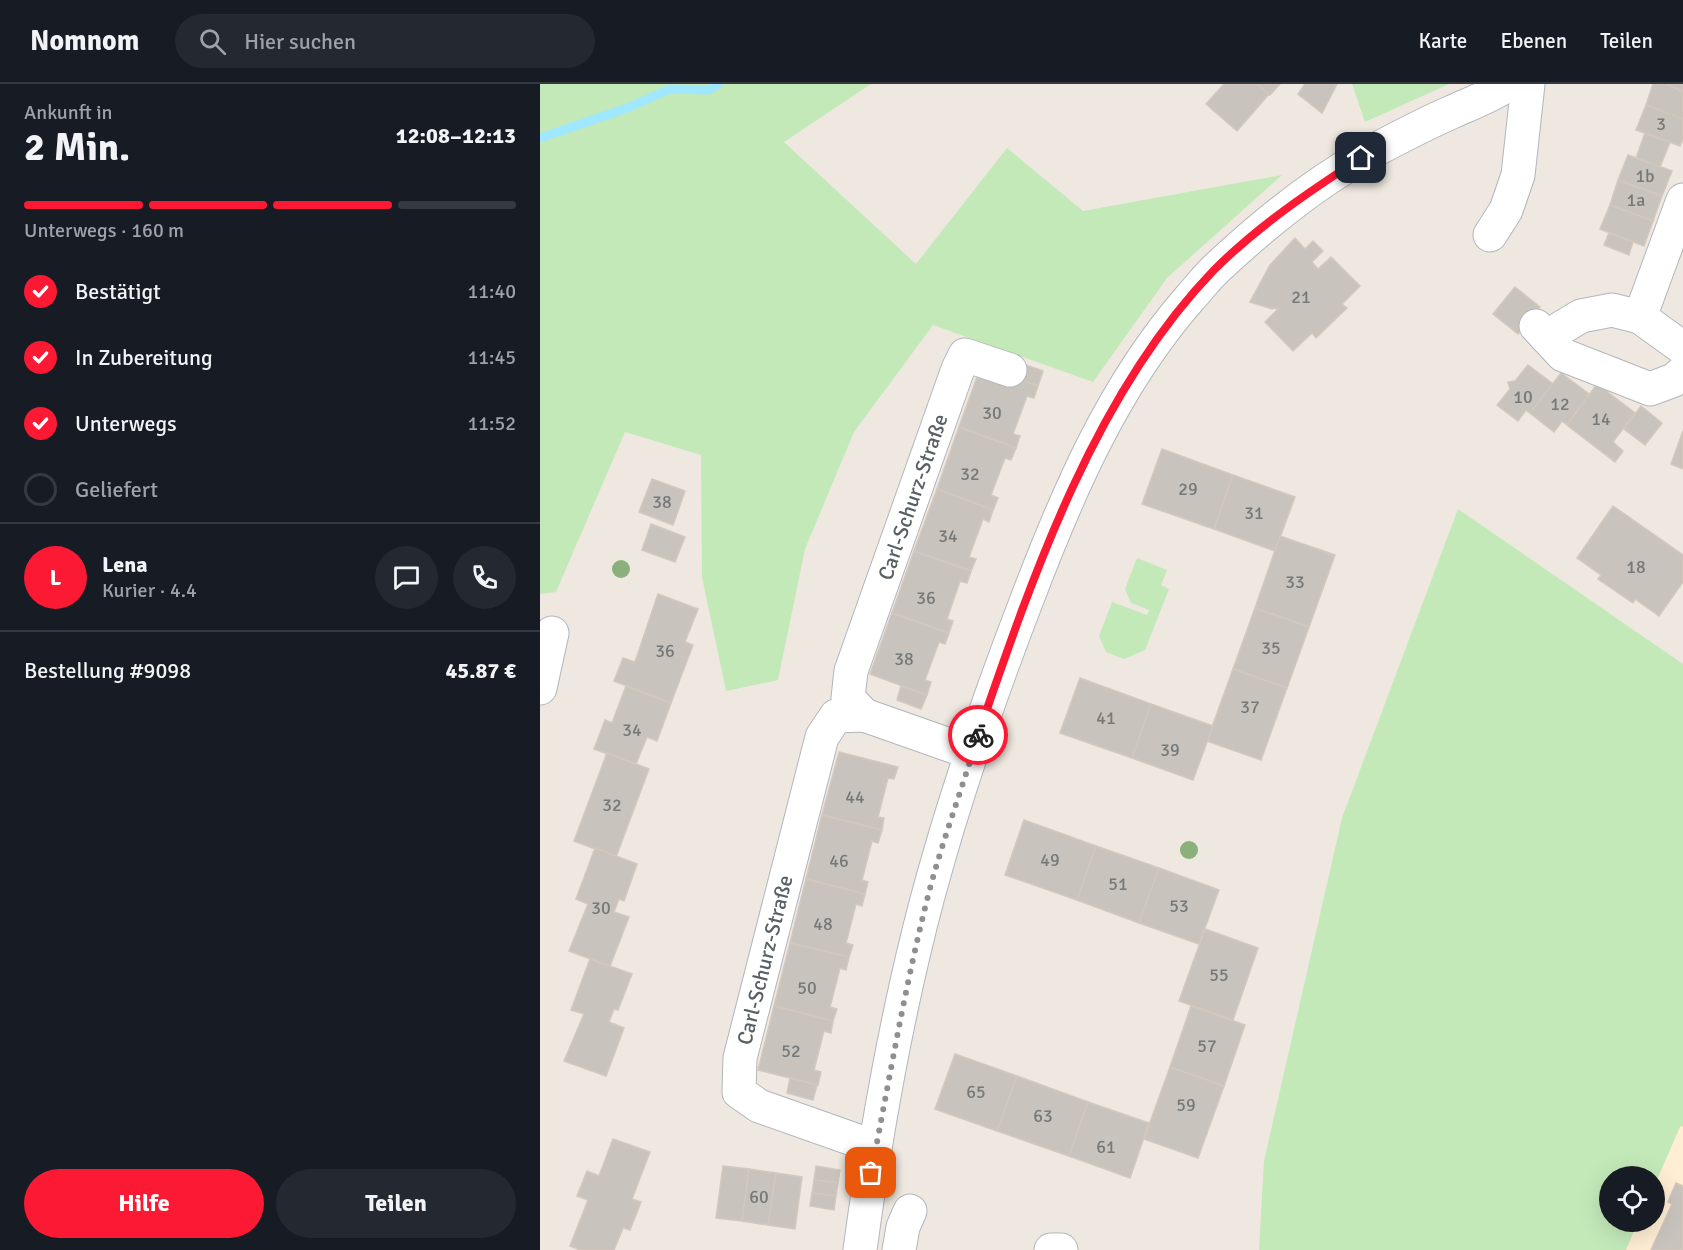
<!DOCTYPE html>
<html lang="de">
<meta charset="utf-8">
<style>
body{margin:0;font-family:Signika,sans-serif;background:#242831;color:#f1f3f6;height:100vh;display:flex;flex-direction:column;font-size:22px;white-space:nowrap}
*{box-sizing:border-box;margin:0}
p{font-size:20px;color:#9ea1a6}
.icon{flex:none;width:33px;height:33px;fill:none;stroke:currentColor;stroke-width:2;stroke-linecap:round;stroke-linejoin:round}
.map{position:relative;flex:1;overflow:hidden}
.sheet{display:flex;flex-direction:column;background:#171b24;width:540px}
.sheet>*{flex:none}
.tools{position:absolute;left:1059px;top:1082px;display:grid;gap:12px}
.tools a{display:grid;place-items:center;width:66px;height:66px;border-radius:50%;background:#171b24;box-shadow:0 6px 24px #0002;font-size:30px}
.pin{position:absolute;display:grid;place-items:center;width:51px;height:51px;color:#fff;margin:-26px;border-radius:12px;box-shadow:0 3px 9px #0006}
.courier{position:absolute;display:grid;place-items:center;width:60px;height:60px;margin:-30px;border:4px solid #fc1934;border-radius:50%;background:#fff;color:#222;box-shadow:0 2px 8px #0007}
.summary em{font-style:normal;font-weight:800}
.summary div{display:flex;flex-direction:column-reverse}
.summary{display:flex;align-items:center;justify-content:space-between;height:102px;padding:0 24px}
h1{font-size:39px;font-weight:800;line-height:45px}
.bar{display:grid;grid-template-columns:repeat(4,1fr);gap:9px 6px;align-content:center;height:72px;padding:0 24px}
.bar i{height:8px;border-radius:4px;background:#363941}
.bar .current{background:#fc1934}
.bar p{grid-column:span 4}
.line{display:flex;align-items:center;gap:15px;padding:0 24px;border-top:2px solid #363941}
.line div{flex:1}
.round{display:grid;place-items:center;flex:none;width:63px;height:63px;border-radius:32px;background:#242831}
ol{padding:0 24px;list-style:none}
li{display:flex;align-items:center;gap:18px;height:66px}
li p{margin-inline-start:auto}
li .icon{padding:6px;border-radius:50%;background:#fc1934;color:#fff;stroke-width:4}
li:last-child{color:#9ea1a6}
li i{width:33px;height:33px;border:3px solid #363941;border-radius:50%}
.cta{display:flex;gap:12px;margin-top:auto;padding:12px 24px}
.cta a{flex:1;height:69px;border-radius:36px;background:#fc1934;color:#fff;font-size:24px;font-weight:800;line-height:69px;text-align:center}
.cta a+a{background:#242831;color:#f1f3f6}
header{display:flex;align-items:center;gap:36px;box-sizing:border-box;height:84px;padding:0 30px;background:#171b24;border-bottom:2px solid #363941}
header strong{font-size:28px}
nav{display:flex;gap:33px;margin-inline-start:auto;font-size:21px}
.search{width:420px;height:54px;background:#242831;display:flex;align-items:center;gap:15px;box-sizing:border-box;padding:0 21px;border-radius:33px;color:#9ea1a6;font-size:22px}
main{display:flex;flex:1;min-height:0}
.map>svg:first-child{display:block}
</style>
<header>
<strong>Nomnom</strong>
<div class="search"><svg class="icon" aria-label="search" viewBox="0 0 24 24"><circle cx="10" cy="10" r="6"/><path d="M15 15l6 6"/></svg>Hier suchen</div>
<nav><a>Karte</a><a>Ebenen</a><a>Teilen</a></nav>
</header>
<main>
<section class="sheet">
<div class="summary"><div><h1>2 Min.</h1><p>Ankunft in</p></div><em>12:08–12:13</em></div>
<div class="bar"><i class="current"></i><i class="current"></i><i class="current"></i><i></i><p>Unterwegs · 160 m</p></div>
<ol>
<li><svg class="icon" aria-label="check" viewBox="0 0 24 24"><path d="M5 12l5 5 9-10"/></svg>Bestätigt<p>11:40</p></li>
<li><svg class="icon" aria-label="check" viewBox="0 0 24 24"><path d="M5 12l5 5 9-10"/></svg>In Zubereitung<p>11:45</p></li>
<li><svg class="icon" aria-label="check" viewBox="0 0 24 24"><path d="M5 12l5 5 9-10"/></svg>Unterwegs<p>11:52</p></li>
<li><i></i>Geliefert</li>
</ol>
<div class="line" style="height:108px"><b class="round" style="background:#fc1934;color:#fff">L</b><div><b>Lena</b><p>Kurier · 4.4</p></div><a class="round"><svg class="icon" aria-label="chat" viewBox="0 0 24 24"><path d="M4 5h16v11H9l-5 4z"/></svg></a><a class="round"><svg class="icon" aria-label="phone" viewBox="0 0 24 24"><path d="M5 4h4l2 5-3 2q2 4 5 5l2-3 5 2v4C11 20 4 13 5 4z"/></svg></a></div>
<div class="line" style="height:78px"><div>Bestellung #9098</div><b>45.87 €</b></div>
<div class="cta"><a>Hilfe</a><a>Teilen</a></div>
</section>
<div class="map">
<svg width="1143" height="1166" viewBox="0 0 1143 1166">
<rect width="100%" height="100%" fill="#eee8e0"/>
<!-- commercial -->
<polygon fill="#ffedd4" points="1143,1042 1143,1166 1086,1166 1098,1137 1114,1137 1115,1100 1140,1043"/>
<!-- green -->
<g fill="#c3e9b9">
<polygon points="0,0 331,0 244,58 376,180 467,64 543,127 742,91 627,194 553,298 393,241 314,348 265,465 238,596 186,607 162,493 161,371 85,348 16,508 0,510"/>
<polygon points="812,0 909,0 825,38"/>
<polygon points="918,425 1143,580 1143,1042 1140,1043 1115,1100 1114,1092 1070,1092 1070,1137 1098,1137 1086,1166 719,1166 724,1077 802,734"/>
<polygon points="597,474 627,486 621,501 629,505 605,566 584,575 566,568 559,552 572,518 607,531 609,526 591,519 585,505"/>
</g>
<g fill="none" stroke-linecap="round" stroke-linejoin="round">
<!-- stream -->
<polyline stroke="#9fe8ff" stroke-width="9" points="0,54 87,24 130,5 169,6 178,0"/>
</g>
<!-- building -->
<g fill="#c9c3bd" stroke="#d3c8be" stroke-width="1.5">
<polygon points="684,0 717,0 729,10 697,47 666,20"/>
<polygon points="717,0 740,0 730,11"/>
<polygon points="765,0 797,0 782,29 758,10"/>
<polygon points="1113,0 1125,0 1143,7 1143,35 1106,21"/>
<polygon points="1125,0 1143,0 1143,7"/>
<polygon points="1106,21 1143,35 1143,55 1140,62 1096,46"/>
<polygon points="1105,49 1130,58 1120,83 1096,74"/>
<polygon points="1088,71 1132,87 1122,112 1078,96"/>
<polygon points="1078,96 1122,112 1113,137 1070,121"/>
<polygon points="1070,121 1113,137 1104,162 1060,145"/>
<polygon points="1069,149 1093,158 1089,171 1064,161"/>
<polygon points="755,154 765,165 773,157 783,167 772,178 778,185 791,173 820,202 802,220 807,224 776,254 772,249 753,267 725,238 738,225 732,224 732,225 710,218 730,181"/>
<polygon points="975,203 1000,223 978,250 953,230"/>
<polygon points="477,278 503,287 498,302 472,293"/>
<polygon points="988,281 1013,300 990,329 986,326 978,337 957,321 970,305 968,298 975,297"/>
<polygon points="441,282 498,302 494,314 487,312 473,350 480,352 476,364 419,343"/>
<polygon points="1021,289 1049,310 1027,341 1022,337 1014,348 990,329"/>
<polygon points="1057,300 1095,329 1073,358 1083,367 1075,378 1027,341"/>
<polygon points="1101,322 1122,339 1105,361 1084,345"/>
<polygon points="419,343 476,364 471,376 465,374 451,411 458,414 453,426 397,405"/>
<polygon points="1143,347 1143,385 1131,380"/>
<polygon points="622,365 693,391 674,445 602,420"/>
<polygon points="693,391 755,413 735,467 674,445"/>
<polygon points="112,395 145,407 133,441 99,428"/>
<polygon points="397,405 453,426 449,438 443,435 429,473 436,475 431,487 374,467"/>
<polygon points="1073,422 1143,471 1143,498 1119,532 1095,515 1093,519 1058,495 1061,491 1037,474"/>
<polygon points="111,440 145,453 135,478 102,466"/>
<polygon points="740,452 795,471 769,543 715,524"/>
<polygon points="374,467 431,487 427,499 420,497 407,535 413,537 409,549 352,529"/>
<polygon points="118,510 158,525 145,558 153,561 131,619 74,597 83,574 95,578"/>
<polygon points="715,524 769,543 747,604 693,585"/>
<polygon points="352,529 409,549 405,560 399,558 385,596 391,598 387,611 330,590"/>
<polygon points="693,585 747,604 721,676 667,657"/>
<polygon points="540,594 611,620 592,674 520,649"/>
<polygon points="86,602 131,619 117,657 107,653 96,680 54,665 65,636 72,639"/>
<polygon points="361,602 387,611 381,625 357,616"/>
<polygon points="611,620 673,642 653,696 592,674"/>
<polygon points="299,668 358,683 354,695 348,694 338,733 344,734 342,746 282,731"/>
<polygon points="67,669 109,685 76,773 34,757"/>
<polygon points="282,731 342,746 338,759 332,757 322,796 328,798 325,810 266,795"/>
<polygon points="484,736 556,762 537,816 465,791"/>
<polygon points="556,762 619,784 599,839 537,816"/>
<polygon points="55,764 97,780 84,817 79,815 74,828 89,833 70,882 29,867 48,820 36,815"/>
<polygon points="619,784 679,806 659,860 599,839"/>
<polygon points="266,795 325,810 322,822 316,820 306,859 313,861 309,873 250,859"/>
<polygon points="665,845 718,864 693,936 639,917"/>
<polygon points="250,859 309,873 306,886 300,884 290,923 297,925 293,937 234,922"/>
<polygon points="50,875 92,890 78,926 74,925 69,938 84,944 66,992 24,977 44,930 31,926"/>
<polygon points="234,922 293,937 291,949 284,947 274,986 281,988 278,1001 218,986"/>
<polygon points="651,922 705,941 684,1002 630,983"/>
<polygon points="415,970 477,992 457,1047 395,1025"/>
<polygon points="630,983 684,1002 658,1074 604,1055"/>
<polygon points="477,992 548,1018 529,1072 457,1047"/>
<polygon points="250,994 277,1001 273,1016 247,1009"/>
<polygon points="548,1018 609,1039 590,1094 529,1072"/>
<polygon points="73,1055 110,1068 92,1115 101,1118 90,1146 83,1144 74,1166 40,1166 30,1162 48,1116 37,1112 47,1087 59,1092"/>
<polygon points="183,1082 209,1085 202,1137 176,1134"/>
<polygon points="276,1082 300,1086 298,1099 274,1096"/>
<polygon points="209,1085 236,1089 228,1141 202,1137"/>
<polygon points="236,1089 262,1093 255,1145 228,1141"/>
<polygon points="274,1096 298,1099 296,1112 272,1109"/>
<polygon points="1136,1099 1143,1102 1143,1166 1111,1166 1132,1120 1128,1118"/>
<polygon points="272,1109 296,1112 294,1126 270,1122"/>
</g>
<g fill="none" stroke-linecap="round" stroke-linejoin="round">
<!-- minor casing -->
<g stroke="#b2b6ba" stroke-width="35">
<g id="minor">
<polyline points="1143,116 1100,233 1143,264"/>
<polyline points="950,151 966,126 978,91 988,0"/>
<polyline points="996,242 1023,271 1110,305 1134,296 1143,288"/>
<polyline points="1006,253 1041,232 1072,226 1100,233"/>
<polyline points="0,604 12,549"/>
<polyline points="324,631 308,614 311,587 418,285 425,271 470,286"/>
<polyline points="335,1063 219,1022 199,1008 200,974 282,653 296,632 324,631 432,669"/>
<path d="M320,1166c16,-119 37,-238 68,-354 27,-100 61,-198 98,-294 41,-108 87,-216 163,-303 10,-11 18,-22 29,-32 44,-41 92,-81 146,-111 28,-15 58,-31 88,-44 20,-9 39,-16 57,-28"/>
<polyline points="359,1166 363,1143 370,1127"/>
<polyline points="511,1166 521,1166"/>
</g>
</g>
<!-- minor -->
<use href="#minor" stroke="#fff" stroke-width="33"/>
</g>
<!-- trees -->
<g fill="#8ab07c">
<circle cx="81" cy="485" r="9"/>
<circle cx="649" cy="766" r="9"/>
</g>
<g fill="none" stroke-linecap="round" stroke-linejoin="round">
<!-- done -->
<path stroke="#8d908f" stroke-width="6" stroke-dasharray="0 10.8" d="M331,1089c18,-91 33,-182 56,-273 14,-56 35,-110 51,-165"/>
<!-- route -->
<path stroke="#fc1934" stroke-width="8" d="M438,651c55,-160 117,-342 236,-465 44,-44 96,-79 147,-112"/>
</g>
<g text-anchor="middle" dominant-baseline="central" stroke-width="4.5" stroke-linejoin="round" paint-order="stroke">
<!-- number labels -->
<g font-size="18" fill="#75797a">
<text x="1121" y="40">3</text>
<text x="1105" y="92">1b</text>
<text x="1096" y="116">1a</text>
<text x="761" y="213">21</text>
<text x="983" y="313">10</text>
<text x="1020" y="320">12</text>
<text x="452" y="329">30</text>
<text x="1061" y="335">14</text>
<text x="430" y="390">32</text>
<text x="648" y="405">29</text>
<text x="122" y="418">38</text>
<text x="714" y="429">31</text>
<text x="408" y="452">34</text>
<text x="1096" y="483">18</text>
<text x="755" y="498">33</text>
<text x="386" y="514">36</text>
<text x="731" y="564">35</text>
<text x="125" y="567">36</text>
<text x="364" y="575">38</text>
<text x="710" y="623">37</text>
<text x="566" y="634">41</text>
<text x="92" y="646">34</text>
<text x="630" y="666">39</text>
<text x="315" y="713">44</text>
<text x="72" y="721">32</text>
<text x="510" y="776">49</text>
<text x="299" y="777">46</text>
<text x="578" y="800">51</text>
<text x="639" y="822">53</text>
<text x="61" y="824">30</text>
<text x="283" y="840">48</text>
<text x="679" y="891">55</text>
<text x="267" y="904">50</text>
<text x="667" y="962">57</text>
<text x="251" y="967">52</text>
<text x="436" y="1008">65</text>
<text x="646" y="1021">59</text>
<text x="503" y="1032">63</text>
<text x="566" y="1063">61</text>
<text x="219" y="1113">60</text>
</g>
<!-- street labels -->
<g font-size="21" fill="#596063" stroke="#fff">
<text transform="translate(373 413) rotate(-71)">Carl-Schurz-Straße</text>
<text transform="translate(225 876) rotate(-76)">Carl-Schurz-Straße</text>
</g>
</g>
</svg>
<div class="tools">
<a><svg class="icon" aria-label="locate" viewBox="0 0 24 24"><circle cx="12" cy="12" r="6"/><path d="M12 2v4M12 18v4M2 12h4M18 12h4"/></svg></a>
</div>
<div class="pin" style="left:331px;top:1089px;background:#ea580c"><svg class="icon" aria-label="bag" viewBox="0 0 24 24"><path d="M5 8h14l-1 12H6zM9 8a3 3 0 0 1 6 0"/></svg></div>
<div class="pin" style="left:821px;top:74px;background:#1f2937"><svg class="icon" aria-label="home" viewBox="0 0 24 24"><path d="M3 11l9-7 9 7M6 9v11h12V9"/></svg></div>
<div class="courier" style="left:438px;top:651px"><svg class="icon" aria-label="bike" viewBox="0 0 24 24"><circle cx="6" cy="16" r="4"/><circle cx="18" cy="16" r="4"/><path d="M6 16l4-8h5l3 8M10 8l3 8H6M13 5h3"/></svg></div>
</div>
</main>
